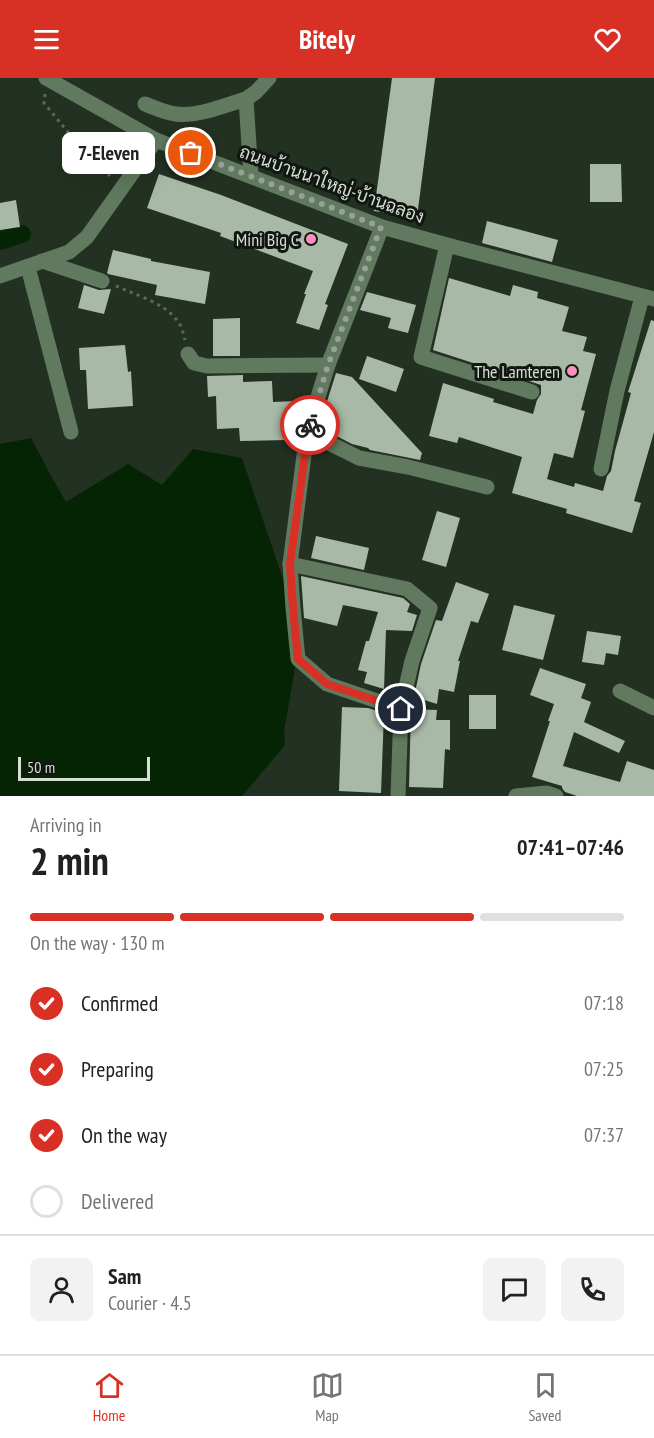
<!DOCTYPE html>
<meta charset="utf-8">
<style>
body{margin:0;font-family:"PT Sans Narrow",Sarabun,sans-serif;background:#f2f2f2;color:#202124;height:100vh;display:flex;flex-direction:column;font-size:22px;white-space:nowrap}
*{box-sizing:border-box;margin:0}
p{font-size:20px;color:#757577}
.icon{flex:none;width:33px;height:33px;fill:none;stroke:currentColor;stroke-width:2;stroke-linecap:round;stroke-linejoin:round}
.map{position:relative;height:718px;overflow:hidden}
.drawer{display:flex;flex-direction:column;background:#fff;flex:1}
.drawer>*{flex:none}
.scale{position:absolute;left:18px;bottom:15px;width:132px;box-sizing:border-box;padding-left:6px;border:3px solid #d5dfd5;border-top:0;font-size:16px;line-height:21px;white-space:nowrap;color:#d5dfd5;-webkit-text-stroke:4px #111710;paint-order:stroke}
.pin{position:absolute;display:grid;place-items:center;width:51px;height:51px;color:#fff;margin:-26px;border:3px solid #fff;border-radius:50%;box-shadow:0 2px 6px #0007}
.courier{position:absolute;display:grid;place-items:center;width:60px;height:60px;margin:-30px;border:4px solid #d93025;border-radius:50%;background:#fff;color:#222;box-shadow:0 2px 8px #0007}
.bubble{position:absolute;height:42px;border-radius:9px;background:#fff;box-shadow:0 6px 24px #0002;font-size:20px;font-weight:700;line-height:42px;text-align:center}
.headline em{font-style:normal;font-weight:700}
.headline div{display:flex;flex-direction:column-reverse}
.headline{display:flex;align-items:center;justify-content:space-between;height:102px;padding:0 30px}
h1{font-size:39px;font-weight:700;line-height:45px}
.bar{display:grid;grid-template-columns:repeat(4,1fr);gap:9px 6px;align-content:center;height:72px;padding:0 30px}
.bar i{height:8px;border-radius:4px;background:#e0e0e0}
.bar .on{background:#d93025}
.bar p{grid-column:span 4}
.line{display:flex;align-items:center;gap:15px;padding:0 30px;border-top:2px solid #e0e0e0}
.line div{flex:1}
.round{display:grid;place-items:center;flex:none;width:63px;height:63px;border-radius:9px;background:#f2f2f2}
ol{padding:0 30px;list-style:none}
li{display:flex;align-items:center;gap:18px;height:66px}
li p{margin-inline-start:auto}
li .icon{padding:6px;border-radius:50%;background:#d93025;color:#fff;stroke-width:4}
li:last-child{color:#757577}
li i{width:33px;height:33px;border:3px solid #e0e0e0;border-radius:50%}
header{display:flex;justify-content:space-between;align-items:center;height:78px;padding:0 30px;background:#d93025;color:#fff;font-size:27px;font-weight:700}
.menu{display:flex;justify-content:space-around;align-items:center;height:84px;border-top:2px solid #e0e0e0;background:#fff;font-size:16px;color:#757577}
.menu a{display:grid;justify-items:center;gap:3px}
.menu .on{color:#d93025}
.map>svg:first-child{display:block}
</style>
<header><svg class="icon" aria-label="menu" viewBox="0 0 24 24"><path d="M4 6h16M4 12h16M4 18h16"/></svg>Bitely<svg class="icon" aria-label="heart" viewBox="0 0 24 24"><path d="M12 20l-8-8c-3-5 5-10 8-4 3-6 11-1 8 4z"/></svg></header>
<div class="map">
<svg width="654" height="718" viewBox="0 0 654 718">
<rect width="100%" height="100%" fill="#233122"/>
<!-- water -->
<polygon fill="#052404" points="31,360 49,394 66,424 128,386 162,407 193,371 242,380 285,507 296,584 284,654 285,667 242,718 0,718 0,366"/>
<g fill="none" stroke-linecap="round" stroke-linejoin="round">
<!-- canal -->
<polyline stroke="#052404" stroke-width="18" points="0,163 22,156"/>
</g>
<!-- building -->
<g fill="#a8baa7">
<polygon points="392,0 435,0 417,139 374,133"/>
<polygon points="590,86 621,86 622,124 590,124"/>
<polygon points="159,96 221,117 348,166 325,226 328,227 319,252 296,245 306,216 304,216 313,193 220,158 221,155 147,130"/>
<polygon points="16,122 20,149 0,152 0,125"/>
<polygon points="487,143 558,162 552,184 482,165"/>
<polygon points="113,172 151,181 151,183 210,194 205,226 155,217 157,207 108,196 107,195"/>
<polygon points="449,200 510,218 513,207 538,214 537,220 569,229 562,253 587,259 583,273 596,276 581,332 585,333 573,380 554,375 547,401 574,409 575,405 603,413 607,398 611,393 615,373 631,315 628,314 651,242 654,243 654,354 634,423 641,425 632,455 566,435 567,431 512,415 522,379 459,359 457,365 429,358 443,305 494,321 493,324 533,336 537,322 541,316 541,307 433,272"/>
<polygon points="84,207 99,212 111,211 104,236 78,230"/>
<polygon points="367,214 416,227 408,255 388,250 391,240 360,232"/>
<polygon points="240,240 240,278 213,278 213,241"/>
<polygon points="125,267 128,294 131,293 133,328 88,331 86,292 80,292 79,270"/>
<polygon points="367,278 404,291 396,314 359,301"/>
<polygon points="336,295 352,299 422,375 420,382 370,372 368,370 352,366 319,349"/>
<polygon points="243,297 243,304 272,303 273,324 296,323 297,345 285,345 286,362 240,363 239,350 217,351 216,318 208,319 207,298"/>
<polygon points="437,433 460,440 446,489 422,482"/>
<polygon points="316,458 369,470 364,492 311,480"/>
<polygon points="301,498 403,520 410,526 407,534 417,537 412,553 386,552 384,611 364,605 367,594 358,592 366,563 369,563 378,534 343,527 337,548 304,540"/>
<polygon points="456,504 489,516 478,545 471,543 458,583 460,583 454,614 439,611 437,626 414,619 421,586 436,542 442,543"/>
<polygon points="514,527 555,537 543,582 502,572"/>
<polygon points="587,553 621,558 618,577 606,575 604,587 582,584"/>
<polygon points="540,590 586,606 581,620 591,624 584,644 625,663 619,675 574,654 563,688 620,704 627,683 654,692 654,718 577,718 565,714 562,710 562,708 532,699 550,643 548,643 554,626 530,617"/>
<rect x="469" y="617" width="27" height="34"/>
<polygon points="342,629 368,630 384,635 381,715 339,713"/>
<polygon points="411,631 437,632 436,642 450,642 450,672 445,671 443,710 409,709"/>
</g>
<g fill="none" stroke-linecap="round" stroke-linejoin="round">
<!-- path -->
<g stroke="#5d695c" stroke-width="3" stroke-dasharray="3 4.5" stroke-linecap="butt">
<polyline points="45,16 44,25 73,60 110,98"/>
<path d="M116,208c18,8 47,17 59,32 6,6 8,14 10,22"/>
</g>
<!-- minor -->
<g stroke="#617a5f" stroke-width="15">
<polyline points="46,0 156,62 382,149 447,167 654,221"/>
<path d="M145,26c10,4 21,9 31,10 22,3 49,-9 70,-15"/>
<polyline points="251,98 246,21 256,14 269,0"/>
<polyline points="382,149 328,287 307,354 290,486 293,530 298,581 327,606 401,631 398,718"/>
<polyline points="447,167 421,279 532,314"/>
<polyline points="42,183 102,203"/>
<polyline points="28,189 71,354"/>
<polyline points="0,198 69,174 87,159 156,62"/>
<polyline points="188,276 194,285 207,288 328,287"/>
<polyline points="307,354 359,380 408,389 487,409"/>
<polyline points="601,391 617,313 642,219"/>
<polyline points="290,486 407,511 430,530 412,583 401,631"/>
<polyline points="620,613 654,630"/>
<polyline points="516,718 547,715 556,718"/>
</g>
</g>
<g fill="none" stroke-linecap="round" stroke-linejoin="round">
<!-- done -->
<polyline stroke="#97a296" stroke-width="6" stroke-dasharray="0 10.8" points="191,75 381,149 328,287 310,347"/>
<!-- route -->
<polyline stroke="#d93025" stroke-width="8" points="310,347 308,354 290,486 293,530 298,581 327,606 401,631"/>
</g>
<!-- markers -->
<g fill="#fd8ec0" stroke="#111710" stroke-width="2">
<circle cx="311" cy="161" r="6"/>
<circle cx="572" cy="293" r="6"/>
</g>
<g text-anchor="middle" dominant-baseline="central" stroke-width="6" stroke-linejoin="round" paint-order="stroke">
<!-- street labels -->
<g font-size="18" fill="#d5dfd5" stroke="#111710">
<text transform="translate(332 106) rotate(20)">ถนนบ้านนาใหญ่-บ้านฉลอง</text>
</g>
<!-- poi labels -->
<g font-size="18" fill="#d5dfd5" stroke="#111710" text-anchor="end">
<text x="299" y="161">Mini Big C</text>
<text x="560" y="293">The Lamteren</text>
</g>
</g>
</svg>
<div class="scale">50 m</div>
<div class="pin" style="left:191px;top:75px;background:#ea580c"><svg class="icon" aria-label="bag" viewBox="0 0 24 24"><path d="M5 8h14l-1 12H6zM9 8a3 3 0 0 1 6 0"/></svg></div>
<div class="pin" style="left:401px;top:631px;background:#1f2937"><svg class="icon" aria-label="home" viewBox="0 0 24 24"><path d="M3 11l9-7 9 7M6 9v11h12V9"/></svg></div>
<div class="courier" style="left:310px;top:347px"><svg class="icon" aria-label="bike" viewBox="0 0 24 24"><circle cx="6" cy="16" r="4"/><circle cx="18" cy="16" r="4"/><path d="M6 16l4-8h5l3 8M10 8l3 8H6M13 5h3"/></svg></div>
<div class="bubble" style="left:62px;top:54px;width:93px">7-Eleven</div>
</div>
<section class="drawer">
<div class="headline"><div><h1>2 min</h1><p>Arriving in</p></div><em>07:41–07:46</em></div>
<div class="bar"><i class="on"></i><i class="on"></i><i class="on"></i><i></i><p>On the way · 130 m</p></div>
<ol>
<li><svg class="icon" aria-label="check" viewBox="0 0 24 24"><path d="M5 12l5 5 9-10"/></svg>Confirmed<p>07:18</p></li>
<li><svg class="icon" aria-label="check" viewBox="0 0 24 24"><path d="M5 12l5 5 9-10"/></svg>Preparing<p>07:25</p></li>
<li><svg class="icon" aria-label="check" viewBox="0 0 24 24"><path d="M5 12l5 5 9-10"/></svg>On the way<p>07:37</p></li>
<li><i></i>Delivered</li>
</ol>
<div class="line" style="height:108px"><a class="round"><svg class="icon" aria-label="person" viewBox="0 0 24 24"><circle cx="12" cy="8" r="4"/><path d="M4 21q1-7 8-7t8 7"/></svg></a><div><b>Sam</b><p>Courier · 4.5</p></div><a class="round"><svg class="icon" aria-label="chat" viewBox="0 0 24 24"><path d="M4 5h16v11H9l-5 4z"/></svg></a><a class="round"><svg class="icon" aria-label="phone" viewBox="0 0 24 24"><path d="M5 4h4l2 5-3 2q2 4 5 5l2-3 5 2v4C11 20 4 13 5 4z"/></svg></a></div>
</section>
<nav class="menu">
<a class="on"><svg class="icon" aria-label="home" viewBox="0 0 24 24"><path d="M3 11l9-7 9 7M6 9v11h12V9"/></svg>Home</a>
<a><svg class="icon" aria-label="map" viewBox="0 0 24 24"><path d="M3 6l6-2 6 2 6-2v14l-6 2-6-2-6 2zM9 4v14M15 6v14"/></svg>Map</a>
<a><svg class="icon" aria-label="saved" viewBox="0 0 24 24"><path d="M7 4h10v16l-5-4-5 4z"/></svg>Saved</a>
</nav>
